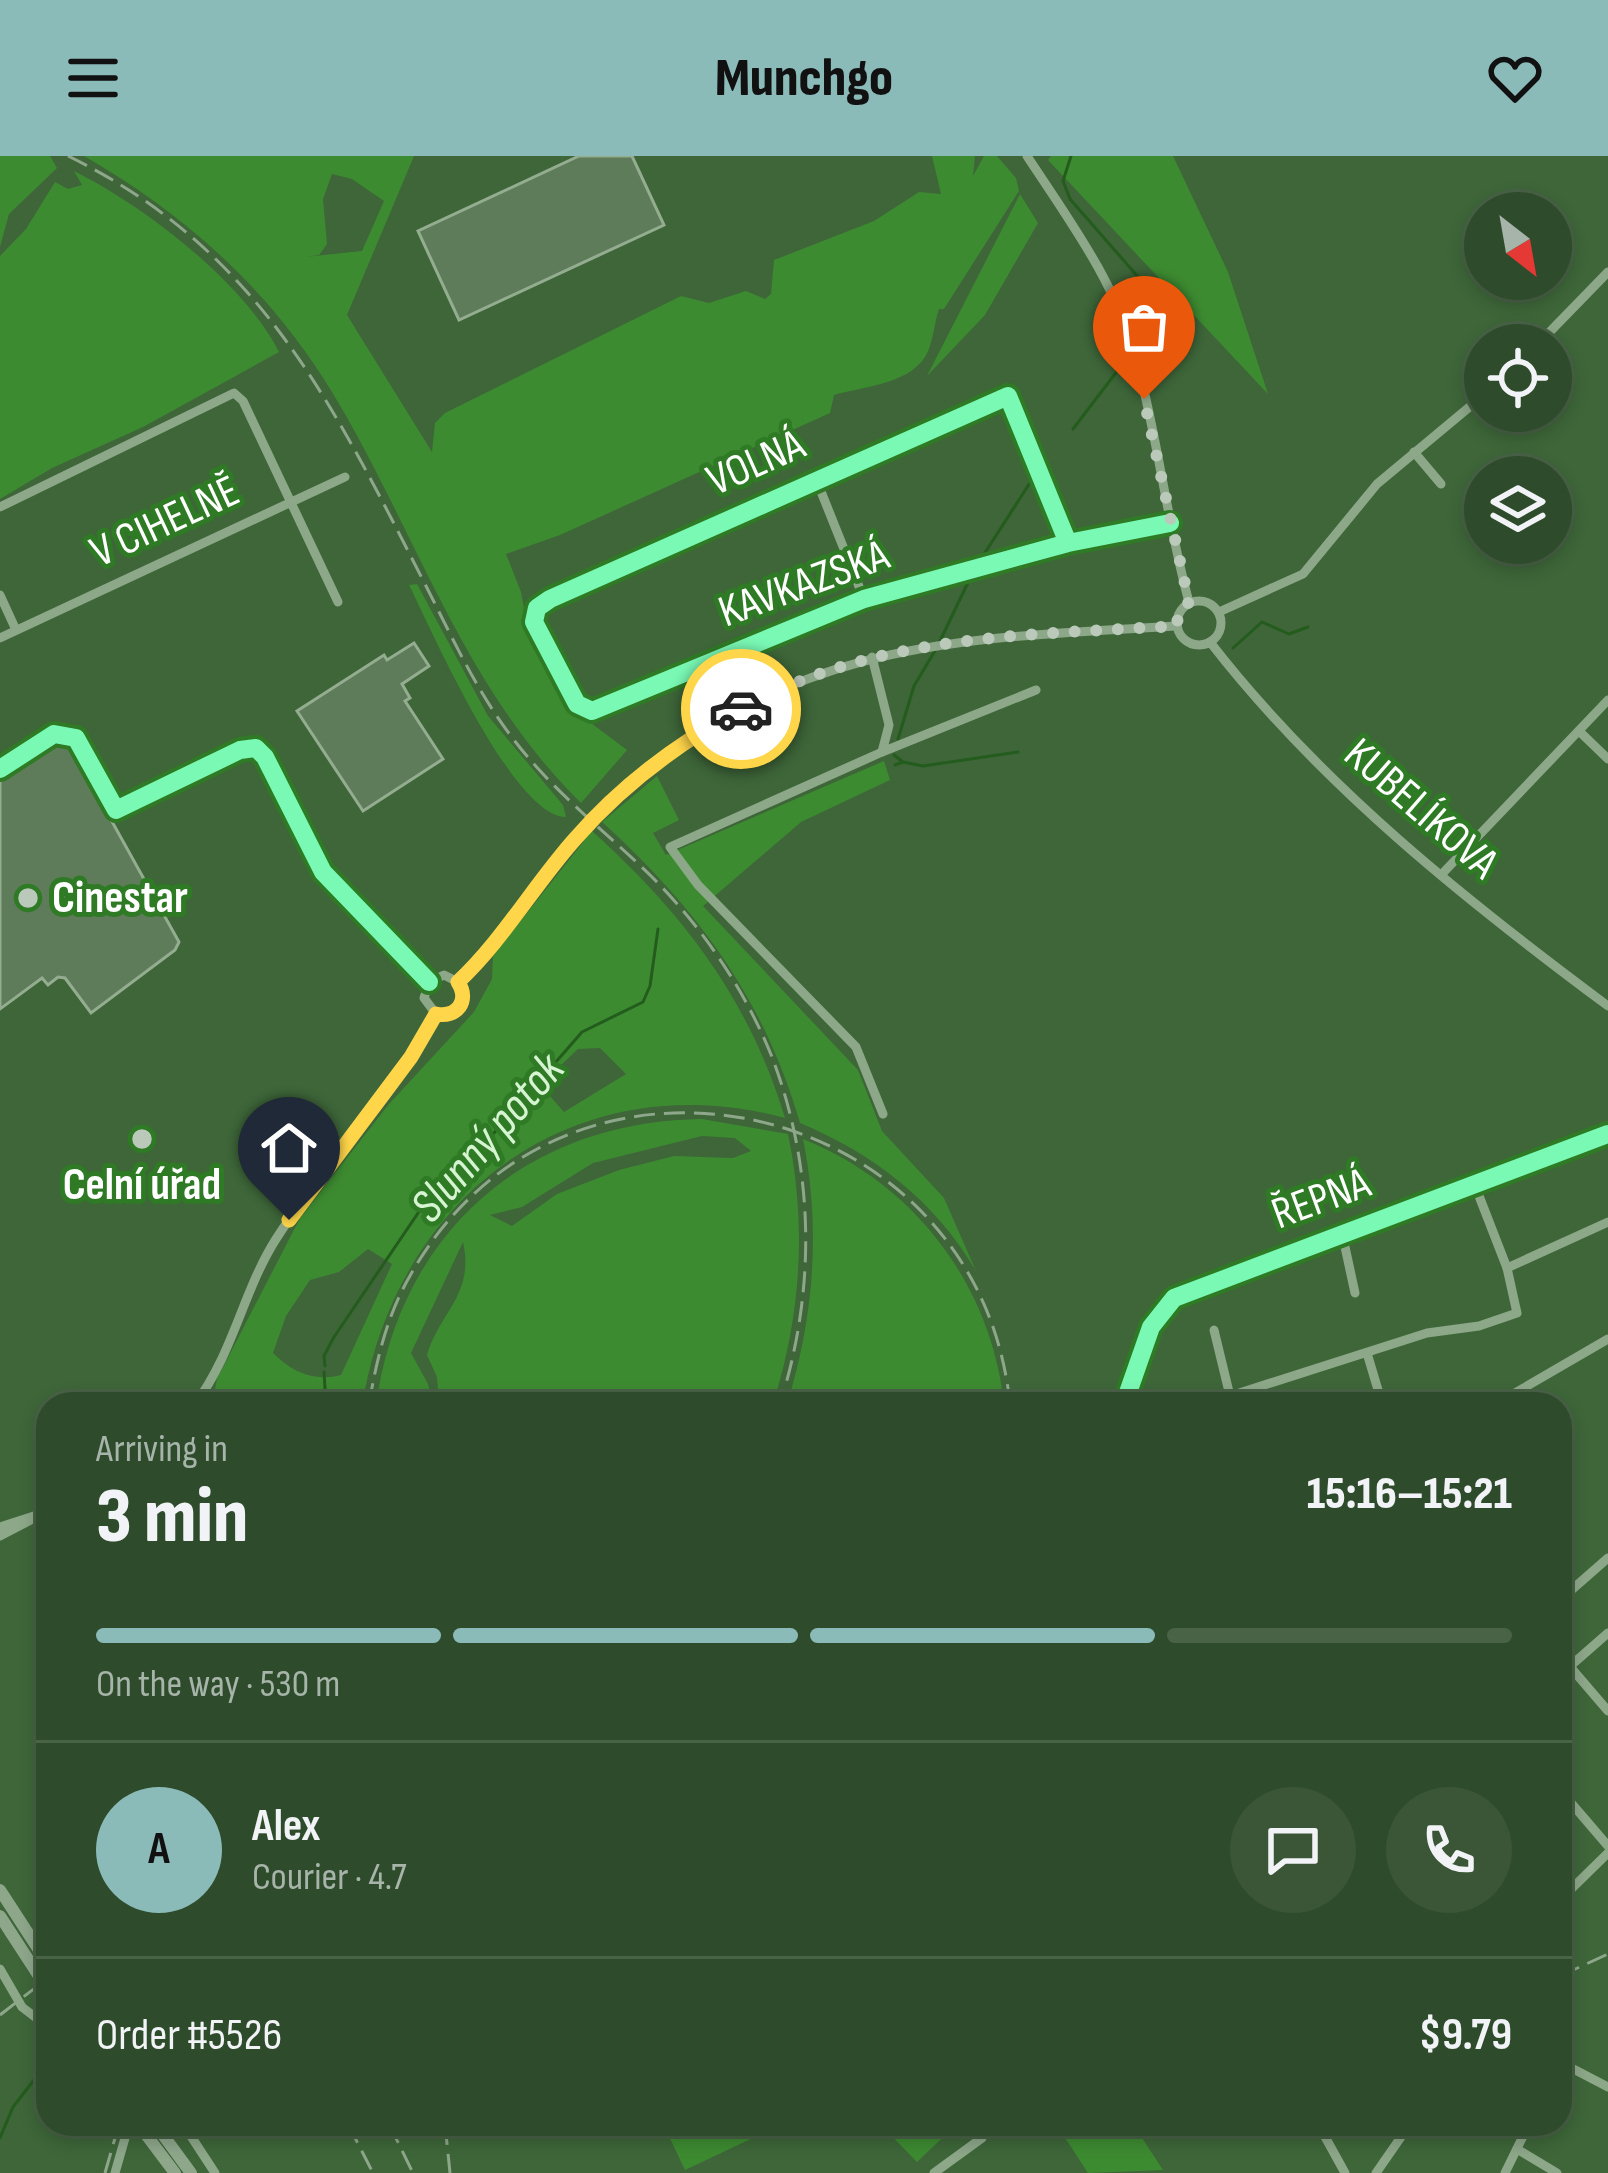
<!DOCTYPE html>
<meta charset="utf-8">
<style>
body{margin:0;font-family:"Sofia Sans Condensed",sans-serif;background:#3a5637;color:#f1f3f6;height:100vh;display:flex;flex-direction:column;font-size:45px;white-space:nowrap}
*{box-sizing:border-box;margin:0}
p{font-size:39px;color:#a7b4a9}
.icon{flex:none;width:66px;height:66px;fill:none;stroke:currentColor;stroke-width:2;stroke-linecap:round;stroke-linejoin:round}
.map{position:relative;flex:1;overflow:hidden}
.panel{position:absolute;left:36px;top:1236px;width:1536px;height:744px;display:flex;flex-direction:column;background:#2e4c2b;border-radius:36px;box-shadow:0 6px 18px #0003,0 0 0 3px #496347}
.panel>*{flex:none}
.needle{width:78px;rotate:149deg}
.buttons{position:absolute;left:1464px;top:36px;display:grid;gap:24px}
.buttons a{display:grid;place-items:center;width:108px;height:108px;border-radius:50%;background:#2e4c2b;box-shadow:0 6px 18px #0003,0 0 0 3px #496347;font-size:60px}
.pin{position:absolute;display:grid;place-items:center;width:102px;height:102px;color:#fff;margin:-123px -51px;border-radius:50% 50% 50% 0;rotate:-45deg;box-shadow:0 0 12px #0007}
.pin .icon{rotate:45deg}
.courier{position:absolute;display:grid;place-items:center;width:120px;height:120px;margin:-60px;border:9px solid #ffd54a;border-radius:50%;background:#fff;color:#222;box-shadow:0 3px 15px #0007}
.head em{font-style:normal;font-weight:800}
.head div{display:flex;flex-direction:column-reverse}
.head{display:flex;align-items:center;justify-content:space-between;height:204px;padding:0 60px}
h1{font-size:78px;font-weight:800;line-height:90px}
.bar{display:grid;grid-template-columns:repeat(4,1fr);gap:18px 12px;align-content:center;height:144px;padding:0 60px}
.bar i{height:15px;border-radius:9px;background:#496347}
.bar .current{background:#8bbbb9}
.bar p{grid-column:span 4}
.line{display:flex;align-items:center;gap:30px;padding:0 60px;border-top:3px solid #496347}
.line div{flex:1}
.round{display:grid;place-items:center;flex:none;width:126px;height:126px;border-radius:63px;background:#3a5637}
header{display:flex;justify-content:space-between;align-items:center;height:156px;padding:0 60px;background:#8bbbb9;color:#111;font-size:54px;font-weight:800}
.map>svg:first-child{display:block}
</style>
<header><svg class="icon" aria-label="menu" viewBox="0 0 24 24"><path d="M4 6h16M4 12h16M4 18h16"/></svg>Munchgo<svg class="icon" aria-label="heart" viewBox="0 0 24 24"><path d="M12 20l-8-8c-3-5 5-10 8-4 3-6 11-1 8 4z"/></svg></header>
<div class="map">
<svg width="1608" height="2017" viewBox="0 0 1608 2017">
<rect width="100%" height="100%" fill="#3e6639"/>
<!-- green -->
<g fill="#3d8b31" fill-rule="evenodd">
<polygon points="0,0 50,0 57,12 9,58 0,91"/>
<path d="M84,0h330l-67,159 85,137 3,-29 10,-10 236,-117 28,7 37,-12 19,8 6,-5 3,-34 100,-39 45,-29 22,2 -9,-38h43l-2,20 11,-20h13l19,22 3,13 -75,118h-5c-5,14 -6,36 -14,48 -18,28 -65,30 -91,38l-4,18 -270,122 -54,19 15,38 7,37 55,88 44,33 -46,53c-119,-117 -165,-272 -249,-411 -61,-101 -147,-178 -248,-236zM332,18l20,5 32,22 -22,50 -57,6 14,-2 8,-11 -4,-45z"/>
<polygon points="1051,0 1173,0 1228,116 1268,238 1048,4"/>
<path d="M74,15c70,35 169,110 205,181l-136,75 -91,41 -52,31v-243l26,-27 29,-47 13,7 14,-4z"/>
<polygon points="1020,38 1038,67 985,159 927,220"/>
<path d="M417,428l71,132 75,89 3,12c-53,0 -134,-186 -157,-232z"/>
<path d="M884,605l6,19 -89,42 -98,84 155,164 24,61 62,67 32,73c-41,-70 -102,-117 -176,-148 -36,-124 -102,-214 -198,-301l55,-46 22,44 -26,13 13,22z"/>
<path d="M592,675c91,82 157,168 193,287 -207,-56 -384,74 -421,277l-19,-2 -2,11h-123l-7,-5 4,-20 83,-161 89,-114 85,-92 18,-33 1,-23zM600,892l26,26 -62,38 -24,-27 38,-36zM368,1093l24,15 -51,111c-27,7 -49,-3 -68,-22l13,-37 24,-36 29,-8z"/>
<path d="M702,963l86,15c19,92 13,181 -15,270h-334l-2,-27 -10,-22c12,-42 48,-61 36,-113l-52,111 17,31 5,20 -55,-12c29,-168 155,-271 324,-273zM702,980l33,2 16,13 -18,7 -59,-2 -55,14 -62,24 -45,32 -22,-11 32,-8 71,-44z"/>
<path d="M803,983c112,45 188,146 201,265h-217c27,-86 34,-176 16,-265z"/>
<polygon points="663,1968 775,1968 776,1971 685,2014"/>
<polygon points="880,1968 957,1968 917,2006"/>
<polygon points="1056,1968 1133,1968 1163,2014 1088,2017"/>
</g>
<g fill="none" stroke-linecap="round" stroke-linejoin="round">
<!-- stream -->
<g stroke="#245c1d" stroke-width="3">
<polyline points="1071,0 1063,25 1070,43 1153,138 1153,151 1139,185"/>
<polyline points="1073,273 1118,214"/>
<polyline points="979,406 1035,319"/>
<polyline points="940,485 972,418"/>
<polyline points="1233,492 1262,466 1289,478 1308,471"/>
<polyline points="898,583 914,530 936,493"/>
<polyline points="894,599 903,606 895,609"/>
<polyline points="903,606 923,610 1018,596"/>
<polyline points="325,1210 324,1200 334,1181 433,1035 494,977 582,876 643,846 650,830 658,773"/>
<polyline points="324,1216 326,1248"/>
<polyline points="0,1982 13,1951 48,1906"/>
</g>
</g>
<!-- building -->
<g fill="#5e7c59" stroke="#94ac90" stroke-width="3">
<polygon points="579,0 632,0 664,69 459,164 418,75"/>
<polygon points="414,487 429,510 402,528 410,542 405,545 443,603 363,655 297,555 384,499 387,504"/>
<polygon points="56,587 70,590 179,786 175,794 91,857 65,822 58,821 48,829 42,822 0,853 0,622"/>
</g>
<g fill="none" stroke-linecap="round" stroke-linejoin="round">
<!-- minor -->
<g stroke="#8da789" stroke-width="9">
<path d="M1027,0c42,64 89,127 109,202 22,81 31,164 53,244"/>
<polyline points="1537,189 1608,116"/>
<polyline points="1414,296 1441,328"/>
<polyline points="816,323 864,443"/>
<polyline points="0,351 234,237 243,245 338,446"/>
<polyline points="1068,387 1008,240 550,443 537,452 534,466 577,548 592,555 864,443 1068,387 1170,367"/>
<polyline points="0,439 16,474"/>
<circle cx="1199" cy="467" r="22"/>
<polyline points="1219,456 1303,418 1377,328 1485,238"/>
<polyline points="0,482 345,321"/>
<path d="M1210,486c110,142 254,257 398,364"/>
<polyline points="872,501 889,569 882,596 1036,534"/>
<polyline points="1579,575 1608,603"/>
<polyline points="882,596 670,691 698,729 856,891 883,958"/>
<polyline points="0,613 54,578 76,582 116,654 240,594 256,592 265,601 323,716 429,826"/>
<path d="M606,650c178,-165 343,-167 571,-180"/>
<polyline points="1441,719 1608,544"/>
<polyline points="429,826 424,842 436,858"/>
<polyline points="429,826 444,819 458,826"/>
<polyline points="458,826 481,805 575,683"/>
<path d="M436,858c21,4 34,-13 22,-32"/>
<polyline points="1474,1027 1507,1112"/>
<polyline points="1342,1077 1355,1137"/>
<polyline points="1214,1174 1230,1240"/>
<polyline points="1367,1197 1381,1244"/>
<path d="M195,1248c38,-50 48,-113 81,-165 49,-77 122,-142 160,-225"/>
<polyline points="1124,1248 1151,1171 1174,1142 1608,978"/>
<polyline points="1231,1248 1230,1240 1427,1177 1479,1170 1517,1157 1507,1112 1608,1066"/>
<polyline points="1496,1248 1608,1183"/>
<polyline points="0,1371 37,1359"/>
<polyline points="0,1380 48,1355"/>
<polyline points="1560,1444 1608,1402"/>
<polyline points="1560,1499 1608,1555"/>
<polyline points="1560,1519 1608,1477"/>
<polyline points="1560,1634 1608,1690"/>
<polyline points="1560,1744 1608,1697"/>
<polyline points="0,1813 22,1851 48,1871"/>
<polyline points="1560,1906 1608,1931"/>
<polyline points="183,1968 215,2017"/>
<polyline points="1318,1968 1345,2017"/>
<polyline points="1517,1993 1557,2017"/>
<polyline points="115,2017 129,1968"/>
<polyline points="934,2017 982,1982"/>
<polyline points="1376,2017 1410,1968"/>
<polyline points="1505,2017 1529,1968"/>
</g>
<!-- highway -->
<g stroke="#8ea78b" stroke-width="12">
<polyline points="0,1734 48,1808"/>
<polyline points="0,1760 11,1777"/>
<polyline points="138,1968 175,2017"/>
<polyline points="155,1968 191,2017"/>
</g>
<!-- rail -->
<g stroke="#8ea78b" stroke-width="3" stroke-dasharray="21 9" stroke-linecap="butt">
<path d="M68,0c192,93 266,251 358,430 26,51 50,104 85,150 40,54 93,94 141,141 51,51 93,113 120,180 43,113 44,233 8,347"/>
<path d="M369,1248c8,-46 18,-89 42,-130 155,-273 567,-179 599,130"/>
<polyline points="1560,1820 1608,1798"/>
<polyline points="0,1859 48,1822"/>
<polyline points="348,1968 373,2017"/>
<polyline points="389,1968 413,2017"/>
<polyline points="445,1968 450,2017"/>
<polyline points="105,2017 119,1968"/>
</g>
<!-- minor-bridge -->
<polyline stroke="#8da789" stroke-width="9" points="575,683 606,650"/>
<!-- highway-bridge -->
<polyline stroke="#8ea78b" stroke-width="12" points="11,1777 48,1834"/>
<!-- cycleway casing -->
<g stroke="#2f7a25" stroke-width="26">
<g id="cycleway">
<polyline points="1068,387 1008,240 550,443 537,452 534,466 577,548 592,555 864,443 1068,387 1170,367"/>
<polyline points="0,613 54,578 76,582 116,654 240,594 256,592 265,601 323,716 429,826"/>
<polyline points="1124,1248 1151,1171 1174,1142 1608,978"/>
</g>
</g>
<!-- cycleway -->
<use href="#cycleway" stroke="#7af9b4" stroke-width="18"/>
</g>
<g fill="none" stroke-linecap="round" stroke-linejoin="round">
<!-- done -->
<path stroke="#bbc9ba" stroke-width="12" stroke-dasharray="0 21.6" d="M741,553c134,-75 287,-74 436,-83l1,-12 11,-12 -45,-203"/>
<!-- route -->
<path stroke="#ffd54a" stroke-width="15" d="M289,1064l122,-163 25,-43c21,4 34,-13 22,-32 45,-42 76,-97 117,-143 47,-54 103,-96 166,-130"/>
</g>
<!-- markers -->
<g fill="#bbc9ba" stroke="#2f7a25" stroke-width="4.5">
<circle cx="28" cy="742" r="12"/>
<circle cx="142" cy="983" r="12"/>
</g>
<g text-anchor="middle" dominant-baseline="central" stroke-width="10" stroke-linejoin="round" paint-order="stroke">
<!-- street labels -->
<g font-size="45" fill="#fff" stroke="#2f7a25">
<text transform="translate(756 307) rotate(-24)">VOLNÁ</text>
<text transform="translate(165 366) rotate(-25)">V CIHELNĚ</text>
<text transform="translate(804 428) rotate(-20)">KAVKAZSKÁ</text>
<text transform="translate(1421 653) rotate(41)">KUBELÍKOVA</text>
<text transform="translate(1321 1043) rotate(-20)">ŘEPNÁ</text>
</g>
<!-- poi labels -->
<g font-size="45" font-weight="bold" fill="#fff" stroke="#2f7a25" text-anchor="start">
<text x="52" y="742">Cinestar</text>
<text x="142" y="1029" text-anchor="middle">Celní úřad</text>
</g>
<!-- water labels -->
<g font-size="48" font-style="italic" fill="#d6f4d1" stroke="#2f7a25">
<text transform="translate(488 982) rotate(-49)">Slunný potok</text>
</g>
</g>
</svg>
<div class="buttons">
<a><svg class="needle" viewBox="-14 -14 28 28"><path d="M0-13l5 13h-10z" fill="#e53935"/><path d="M0 13l5-13h-10z" fill="#a7b4a9"/></svg></a>
<a><svg class="icon" aria-label="locate" viewBox="0 0 24 24"><circle cx="12" cy="12" r="6"/><path d="M12 2v4M12 18v4M2 12h4M18 12h4"/></svg></a>
<a><svg class="icon" aria-label="layers" viewBox="0 0 24 24"><path d="M12 4l9 5-9 5-9-5zM3 14l9 5 9-5"/></svg></a>
</div>
<div class="pin" style="left:1144px;top:243px;background:#ea580c"><svg class="icon" aria-label="bag" viewBox="0 0 24 24"><path d="M5 8h14l-1 12H6zM9 8a3 3 0 0 1 6 0"/></svg></div>
<div class="pin" style="left:289px;top:1064px;background:#1f2937"><svg class="icon" aria-label="home" viewBox="0 0 24 24"><path d="M3 11l9-7 9 7M6 9v11h12V9"/></svg></div>
<div class="courier" style="left:741px;top:553px"><svg class="icon" aria-label="car" viewBox="0 0 24 24"><path d="M5 17H2v-5l4-1 3-4h7l3 4 3 1v5h-3M9 17h6M6 11h13"/><circle cx="7" cy="17" r="2"/><circle cx="17" cy="17" r="2"/></svg></div>
<section class="panel">
<div class="head"><div><h1>3 min</h1><p>Arriving in</p></div><em>15:16–15:21</em></div>
<div class="bar"><i class="current"></i><i class="current"></i><i class="current"></i><i></i><p>On the way · 530 m</p></div>
<div class="line" style="height:216px"><b class="round" style="background:#8bbbb9;color:#111">A</b><div><b>Alex</b><p>Courier · 4.7</p></div><a class="round"><svg class="icon" aria-label="chat" viewBox="0 0 24 24"><path d="M4 5h16v11H9l-5 4z"/></svg></a><a class="round"><svg class="icon" aria-label="phone" viewBox="0 0 24 24"><path d="M5 4h4l2 5-3 2q2 4 5 5l2-3 5 2v4C11 20 4 13 5 4z"/></svg></a></div>
<div class="line" style="height:156px"><div>Order #5526</div><b>$9.79</b></div>
</section>
</div>
